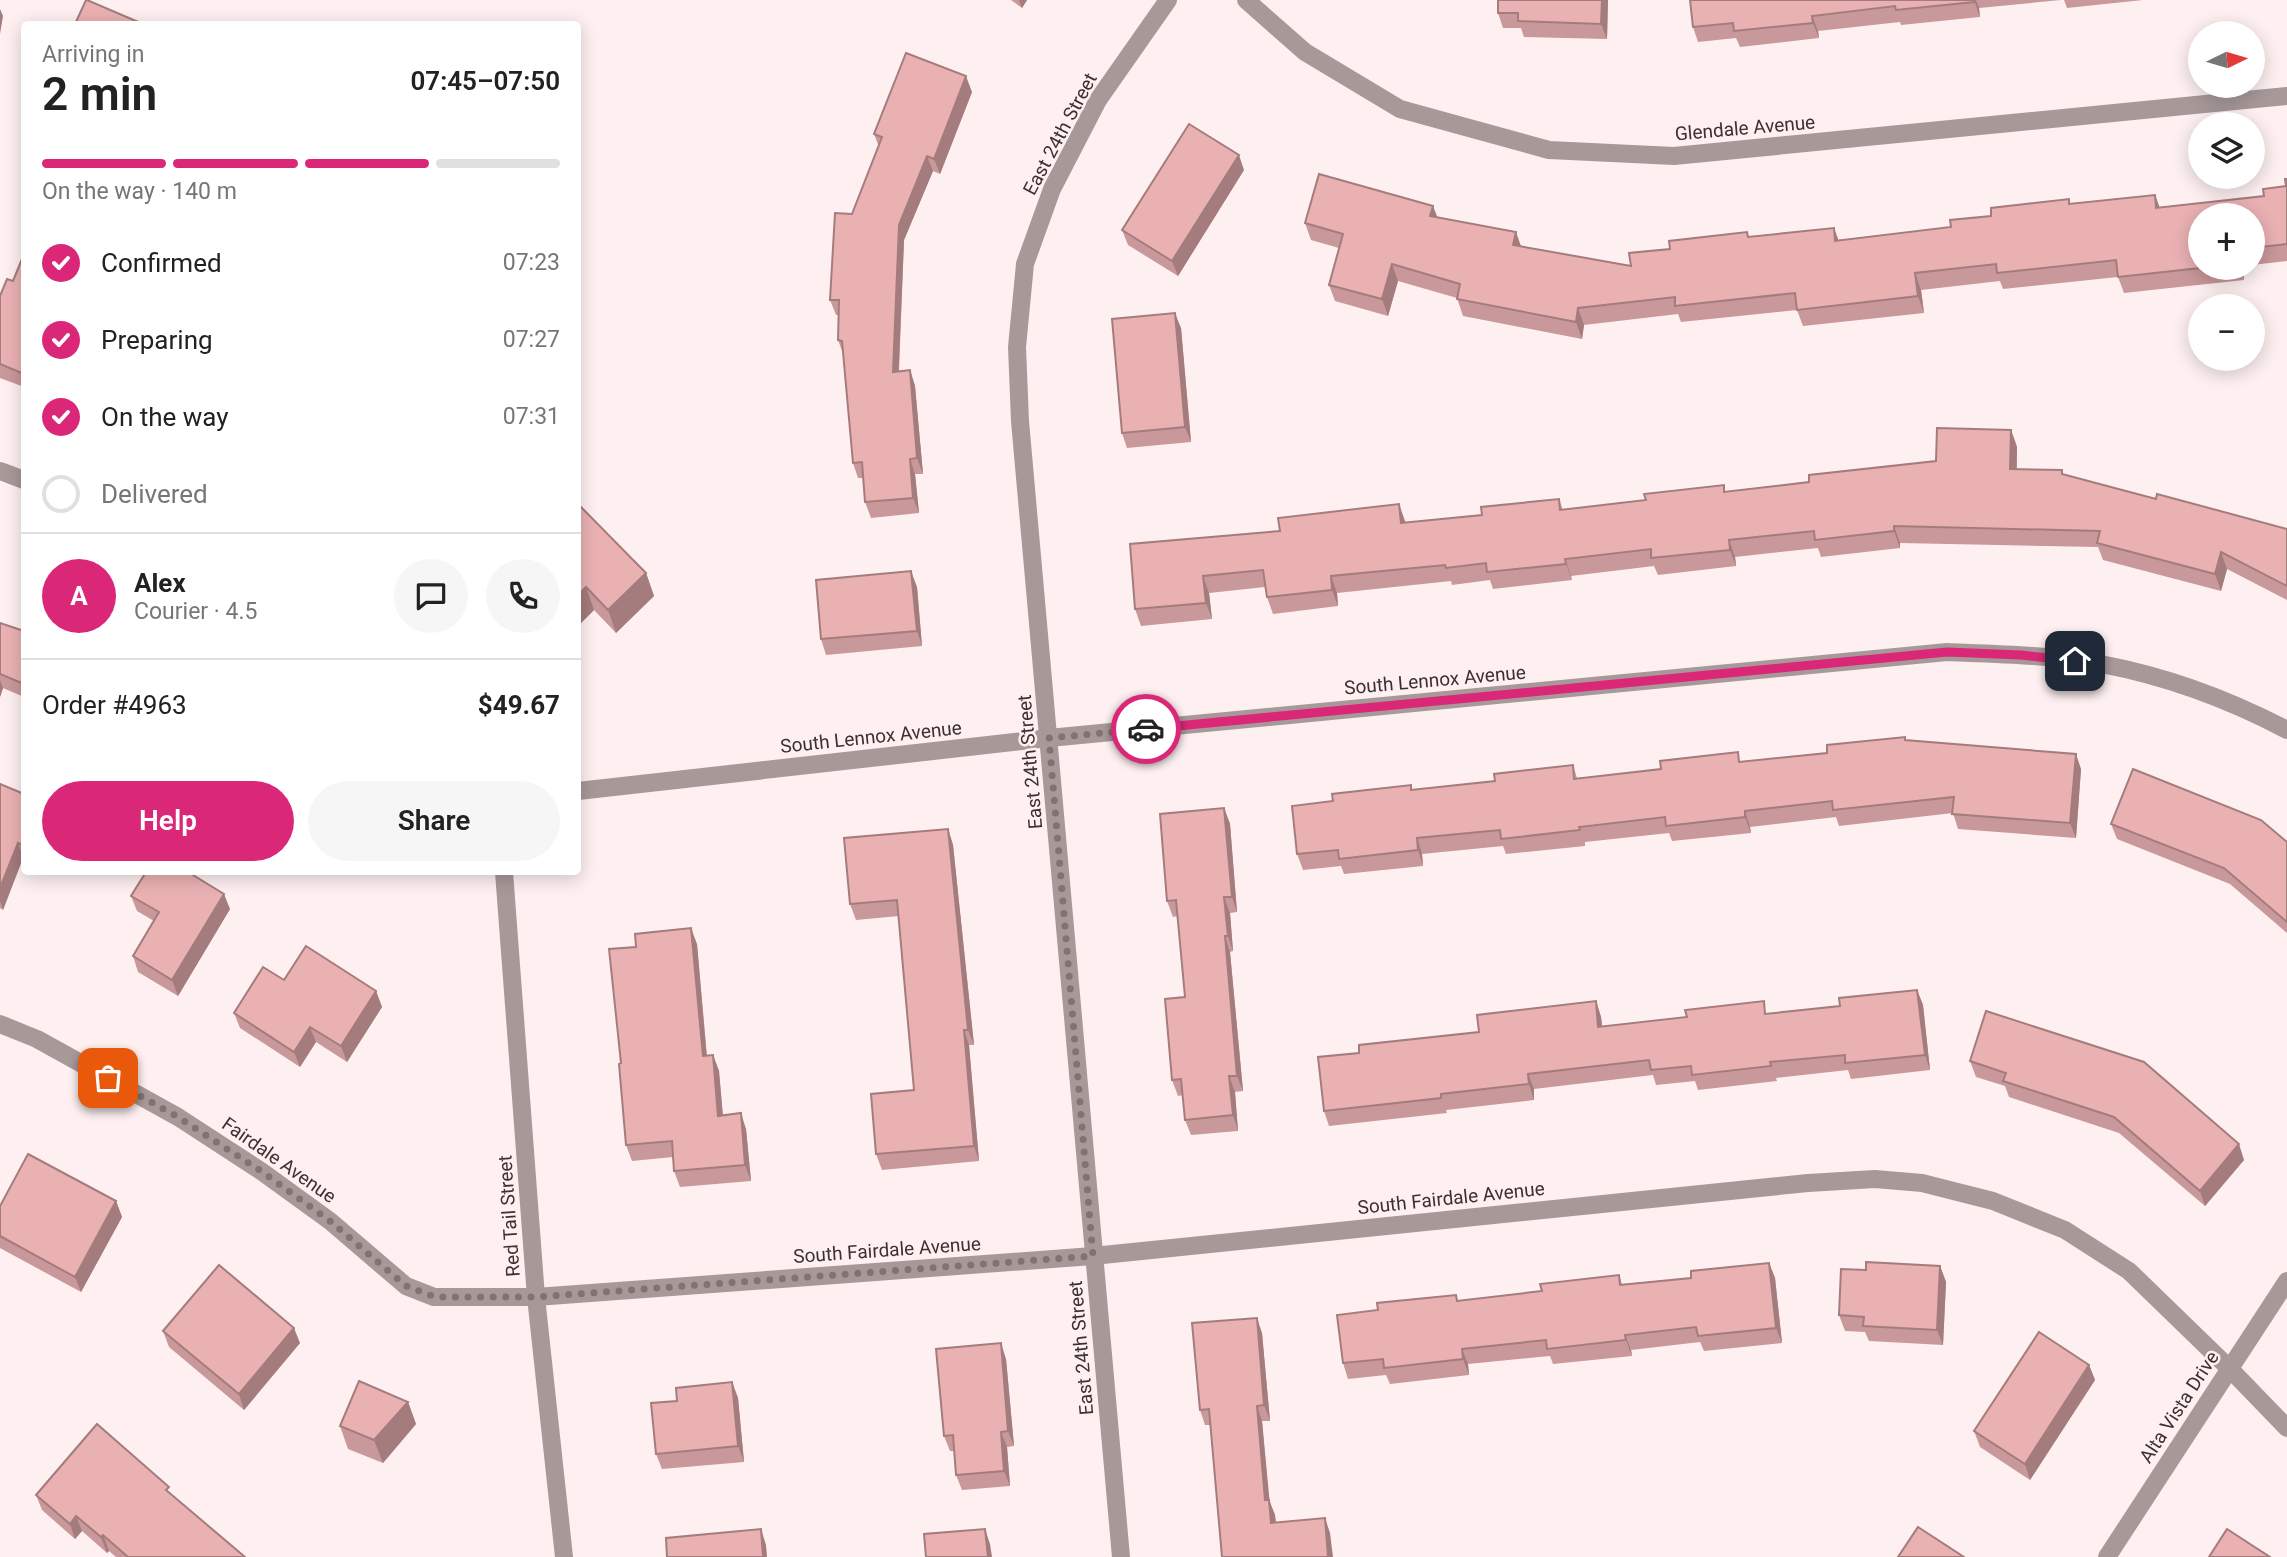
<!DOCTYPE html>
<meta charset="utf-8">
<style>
body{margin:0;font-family:Roboto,sans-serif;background:#f6f6f6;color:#222;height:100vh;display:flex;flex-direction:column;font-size:26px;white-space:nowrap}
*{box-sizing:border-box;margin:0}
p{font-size:23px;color:#767676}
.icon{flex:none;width:38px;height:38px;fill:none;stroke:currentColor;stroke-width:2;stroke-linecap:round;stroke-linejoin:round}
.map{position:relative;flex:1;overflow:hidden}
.drawer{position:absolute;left:21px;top:21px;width:560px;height:854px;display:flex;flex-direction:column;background:#fff;border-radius:7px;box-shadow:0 4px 18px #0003}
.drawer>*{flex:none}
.needle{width:46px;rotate:85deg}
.fabs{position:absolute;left:2188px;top:21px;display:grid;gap:14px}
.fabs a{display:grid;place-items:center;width:77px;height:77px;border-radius:50%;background:#fff;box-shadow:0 4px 18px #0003;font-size:35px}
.pin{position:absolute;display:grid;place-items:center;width:60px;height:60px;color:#fff;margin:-30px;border-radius:14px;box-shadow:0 4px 10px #0006}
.courier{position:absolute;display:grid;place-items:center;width:70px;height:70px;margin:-35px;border:5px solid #db2777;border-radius:50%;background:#fff;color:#222;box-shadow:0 2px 9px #0007}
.overview em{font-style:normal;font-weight:600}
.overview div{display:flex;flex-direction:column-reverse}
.overview{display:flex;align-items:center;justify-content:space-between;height:119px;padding:0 21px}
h1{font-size:46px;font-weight:600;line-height:52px}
.bar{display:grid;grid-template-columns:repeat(4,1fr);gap:10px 7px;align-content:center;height:84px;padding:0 21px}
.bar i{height:9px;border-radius:5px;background:#e0e0e0}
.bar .active{background:#db2777}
.bar p{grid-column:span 4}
.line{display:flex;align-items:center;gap:18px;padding:0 21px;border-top:2px solid #e0e0e0}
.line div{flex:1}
.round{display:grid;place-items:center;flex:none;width:74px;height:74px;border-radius:37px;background:#f6f6f6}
ol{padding:0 21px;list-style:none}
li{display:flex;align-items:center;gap:21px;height:77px}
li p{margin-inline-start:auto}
li .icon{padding:7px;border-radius:50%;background:#db2777;color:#fff;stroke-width:4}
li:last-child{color:#767676}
li i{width:38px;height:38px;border:4px solid #e0e0e0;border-radius:50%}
.primary-button{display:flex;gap:14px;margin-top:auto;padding:14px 21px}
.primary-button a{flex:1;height:80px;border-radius:42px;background:#db2777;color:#fff;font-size:28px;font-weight:600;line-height:80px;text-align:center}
.primary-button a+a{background:#f6f6f6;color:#222}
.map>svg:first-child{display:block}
</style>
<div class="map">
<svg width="2287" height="1557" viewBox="0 0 2287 1557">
<rect width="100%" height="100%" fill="#fef0f0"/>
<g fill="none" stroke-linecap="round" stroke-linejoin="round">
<!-- minor -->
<g stroke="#a89999" stroke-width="18">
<polyline points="1246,0 1305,52 1400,109 1549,150 1674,156 2287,96"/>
<polyline points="0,471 24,480"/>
<path d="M578,791l471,-53 898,-86c51,2 104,3 154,12 64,12 129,36 186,66"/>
<polyline points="504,872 536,1297 564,1557"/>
<polyline points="0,1024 37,1039 178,1117 261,1171 330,1221 406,1286 434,1297 536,1297 1093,1256 1808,1183 1875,1179 1922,1183 1993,1201 2065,1230 2129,1271 2229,1368 2287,1428"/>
<polyline points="1121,1557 1020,421 1017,347 1025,264 1052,189 1098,100 1168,0"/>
<polyline points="2107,1557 2287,1281"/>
</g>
</g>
<!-- wall -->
<g fill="#c9989a">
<polygon points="1011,0 1027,0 1022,8"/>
<polygon points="1498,0 1608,0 1607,39 1524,37 1521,28 1503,28 1498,13"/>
<polygon points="1690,0 2061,0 1979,8 1980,17 1901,25 1900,22 1818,31 1819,38 1740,47 1736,38 1698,42 1693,27"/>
<polygon points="2064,0 2143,0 2067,8"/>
<polygon points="972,92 940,174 933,171 904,240 899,371 910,370 915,386 923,474 915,474 919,513 871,518 865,502 863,478 858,478 853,463 844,356 838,340 839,315 836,315 830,300 852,214 879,147 874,134"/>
<polygon points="1244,170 1178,276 1128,245 1122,230"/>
<polygon points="2287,179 2287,261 2252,265 2252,215 2200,268 2243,268 2244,280 2124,293 2118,277 2003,289 2000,281 1921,290 1924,313 1803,326 1797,310 1681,322 1678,314 1584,325 1582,339 1463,316 1457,298 1398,281 1388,316 1335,301 1329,285 1339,248 1311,240 1305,223 1433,206 1437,217 1521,247 1631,266 1670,249 1749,237 1838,240 1951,227 1991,216 2071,204 2155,195 2159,207 2264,196 2286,186"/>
<polygon points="24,254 24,387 0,378 0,296 13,281"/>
<polygon points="1181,328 1191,442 1127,448 1122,433"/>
<polygon points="2011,430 2017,447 2017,469 2062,470 2063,475 2156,499 2287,529 2287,600 2227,569 2221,591 2103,560 2098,547 1900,543 1900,548 1821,557 1818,548 1735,557 1736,566 1658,575 1654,566 1571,576 1572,580 1493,589 1490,580 1452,585 1451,581 1337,593 1338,606 1273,614 1267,597 1265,587 1209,593 1212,619 1141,626 1135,609 1130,544 1405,521 1406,523 1482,515 1559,499 1563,510 1809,482 1936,461"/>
<polygon points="578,504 646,573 654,596 616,633 594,610 578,626"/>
<polygon points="917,587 922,646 826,655 821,639"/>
<polygon points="0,623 24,631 24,697 3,688 0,697"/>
<polygon points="1906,740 2081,769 2076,838 1958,829 1953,813 1839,826 1836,817 1750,827 1751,833 1672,841 1669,833 1585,842 1585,846 1506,854 1503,846 1422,854 1423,866 1344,874 1341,866 1303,870 1297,854 1333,801 1411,785 1412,790 1495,781 1573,765 1577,778 1827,753"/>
<polygon points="0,784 24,794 24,859 23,858 3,910 0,908"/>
<polygon points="1224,808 1230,824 1237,912 1230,913 1233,951 1230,952 1243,1091 1235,1092 1238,1131 1191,1135 1185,1120 1183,1095 1178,1096 1172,1080 1185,997 1178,916 1173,917 1167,901"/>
<polygon points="2111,824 2287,842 2287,933 2230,884 2117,839"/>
<polygon points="948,829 953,845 974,1045 969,1045 979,1161 882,1170 876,1154 914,1090 899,916 856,920 850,904"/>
<polygon points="131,896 230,909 178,996 138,972 133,956 154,921 137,911"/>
<polygon points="697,944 707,1056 713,1055 719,1071 723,1115 746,1129 751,1181 680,1187 674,1171 673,1157 632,1161 626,1145 621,1063"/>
<polygon points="284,980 376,991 382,1007 347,1062 316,1042 300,1067 240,1028 234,1013"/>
<polygon points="1917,990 1923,1005 1930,1070 1851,1079 1848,1070 1776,1078 1777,1081 1698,1090 1695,1081 1656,1085 1653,1075 1534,1089 1534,1100 1446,1110 1447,1113 1329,1126 1324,1111 1479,1032 1596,1001 1601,1017 1602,1026 1768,1014 1840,1006"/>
<polygon points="1986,1011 2244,1160 2205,1206 2119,1133 2009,1097 2005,1086 1976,1077 1970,1061"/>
<polygon points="116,1201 122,1217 81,1292 0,1248 0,1206"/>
<polygon points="1769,1263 1775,1278 1782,1343 1704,1351 1700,1342 1631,1350 1632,1356 1553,1364 1550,1356 1468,1364 1469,1375 1390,1384 1386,1375 1348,1379 1343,1363 1456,1295 1458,1301 1542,1291 1619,1275 1622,1284 1691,1278"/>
<polygon points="1940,1266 1946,1282 1943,1345 1869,1341 1865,1332 1845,1331 1839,1315 1866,1270"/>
<polygon points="163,1331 300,1343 244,1410 169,1347"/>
<polygon points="1262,1333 1270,1421 1262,1421 1269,1500 1275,1515 1276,1522 1330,1533 1222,1557 1210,1425 1205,1425 1200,1410"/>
<polygon points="1006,1359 1014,1446 1007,1447 1010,1486 962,1490 956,1475 954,1451 950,1451 944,1436"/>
<polygon points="2089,1365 2095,1380 2030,1480 1980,1447 1974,1431"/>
<polygon points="732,1382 738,1398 744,1462 662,1469 656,1454 677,1401"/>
<polygon points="408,1402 416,1424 383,1463 348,1449 340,1426"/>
<polygon points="36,1495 172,1495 245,1557 116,1557 109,1551 107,1553 82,1531 75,1539 42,1510"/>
</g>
<!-- shaded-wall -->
<g fill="#a47c7d">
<polygon points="1019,0 1027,0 1022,8"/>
<polygon points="1602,0 1608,0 1607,39 1601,24"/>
<polygon points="1974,0 1976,0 1979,8 1980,17"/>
<polygon points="0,9 3,16 0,34"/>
<polygon points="1812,16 1818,31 1819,38 1813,23"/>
<polygon points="966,76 972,92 940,174 934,159"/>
<polygon points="1239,155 1244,170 1178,276 1172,261"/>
<polygon points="927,156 933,171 904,240 898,387 893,372 899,225"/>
<polygon points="2155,195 2161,211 2156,208"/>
<polygon points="1433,206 1439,222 1430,216"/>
<polygon points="1834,228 1840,244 1835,241"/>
<polygon points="1516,232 1522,249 1513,245"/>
<polygon points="1392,264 1398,281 1388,316 1382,299"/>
<polygon points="2240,268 2243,268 2244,280"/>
<polygon points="1915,273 1921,290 1924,313 1918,296"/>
<polygon points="1578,308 1584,325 1582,339 1576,322"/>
<polygon points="1175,313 1181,328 1191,442 1185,427"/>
<polygon points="910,370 915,386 923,474 917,458"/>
<polygon points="2011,430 2017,447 2016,486 2010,469"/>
<polygon points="910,459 915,474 919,513 913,498"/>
<polygon points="1399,504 1405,521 1407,540 1401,523"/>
<polygon points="1894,526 1900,543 1900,548 1894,531"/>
<polygon points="1729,540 1735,557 1736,566 1730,550"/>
<polygon points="2221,552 2227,569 2221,591 2215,574"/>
<polygon points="1565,559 1571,576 1572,580 1566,564"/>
<polygon points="911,571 917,587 922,646 917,631"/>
<polygon points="646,573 654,596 616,633 608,610"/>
<polygon points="1203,576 1209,593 1212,619 1206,603"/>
<polygon points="1331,576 1337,593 1338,606 1332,590"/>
<polygon points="586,587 594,610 578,626 578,595"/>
<polygon points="0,680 3,688 0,697"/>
<polygon points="2076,754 2081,769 2076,838 2070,823"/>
<polygon points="1224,808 1230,824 1237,912 1232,897"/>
<polygon points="1745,811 1750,827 1751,833 1745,817"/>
<polygon points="948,829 953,845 974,1045 968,1030"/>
<polygon points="1417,838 1422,854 1423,866 1418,850"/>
<polygon points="18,843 23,858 3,910 0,901 0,888"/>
<polygon points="224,894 230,909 178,996 172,980"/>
<polygon points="1224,897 1230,913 1233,951 1228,936"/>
<polygon points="691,928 697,944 708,1072 703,1056"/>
<polygon points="1225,936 1230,952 1243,1091 1237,1076"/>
<polygon points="1917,990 1923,1005 1930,1070 1925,1055"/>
<polygon points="376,991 382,1007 347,1062 341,1046"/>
<polygon points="1596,1001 1601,1017 1604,1042 1598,1027"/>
<polygon points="310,1027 316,1042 300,1067 294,1052"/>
<polygon points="964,1030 969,1045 979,1161 974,1146"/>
<polygon points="713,1055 719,1071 724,1131 718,1116"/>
<polygon points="1528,1074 1534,1089 1534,1100 1529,1084"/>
<polygon points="1229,1076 1235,1092 1238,1131 1233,1115"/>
<polygon points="741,1113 746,1129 751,1181 745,1165"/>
<polygon points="2239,1144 2244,1160 2205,1206 2200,1191"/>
<polygon points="116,1201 122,1217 81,1292 75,1277"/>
<polygon points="1769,1263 1775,1278 1782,1343 1776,1328"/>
<polygon points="1940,1266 1946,1282 1943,1345 1937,1330"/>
<polygon points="1257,1318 1262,1333 1270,1421 1264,1405"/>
<polygon points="294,1328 300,1343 244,1410 239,1394"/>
<polygon points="1625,1335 1631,1350 1632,1356 1626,1340"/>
<polygon points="1001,1343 1006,1359 1014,1446 1008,1431"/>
<polygon points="1462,1349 1468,1364 1469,1375 1463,1359"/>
<polygon points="2089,1365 2095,1380 2030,1480 2025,1464"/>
<polygon points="732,1382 738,1398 744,1462 738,1446"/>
<polygon points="408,1402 416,1424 383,1463 374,1440"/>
<polygon points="1257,1406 1262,1421 1271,1516 1265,1500"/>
<polygon points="1001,1432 1007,1447 1010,1486 1004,1471"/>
<polygon points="1269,1500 1275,1515 1277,1538 1271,1523"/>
<polygon points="76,1516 82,1531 75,1539 70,1524"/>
<polygon points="1325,1518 1330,1533 1333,1557 1328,1557"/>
<polygon points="761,1529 766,1545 767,1557 763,1557"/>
<polygon points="985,1529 990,1544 992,1557 988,1557"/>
<polygon points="103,1535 109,1551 107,1553 101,1537"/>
</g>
<!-- building -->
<g fill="#eab1b3" stroke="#a47c7d" stroke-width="2">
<polygon points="86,0 87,0 143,24 75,24"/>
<polygon points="1498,0 1602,0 1601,24 1518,21 1518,13 1498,13"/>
<polygon points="1690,0 1974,0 1974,2 1896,10 1895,6 1812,16 1813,23 1734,31 1733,23 1693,27"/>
<polygon points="906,53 966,76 934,159 927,156 899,225 893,372 910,370 917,458 910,459 913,498 865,502 862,462 853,463 842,341 838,340 839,300 830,300 835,213 852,214 882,137 874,134"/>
<polygon points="1189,124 1239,155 1172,261 1122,230"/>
<polygon points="1319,174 1433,206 1430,216 1516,232 1513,245 1631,266 1629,253 1670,249 1669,241 1747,232 1748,237 1834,228 1835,241 1951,227 1950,220 1991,216 1991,208 2069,199 2069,204 2155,195 2156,208 2264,196 2263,189 2286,186 2285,179 2287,179 2287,244 2252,248 2252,215 2200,215 2200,268 2118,277 2116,260 1997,273 1996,264 1915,273 1918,296 1797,310 1795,293 1675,306 1675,297 1578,308 1576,322 1457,299 1460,284 1392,264 1382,299 1329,285 1343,234 1305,223"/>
<polygon points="24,254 24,374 0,364 0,296 7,279 13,281"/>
<polygon points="1175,313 1185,427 1122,433 1112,319"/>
<polygon points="1937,428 2011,430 2010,469 2062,470 2062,474 2156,499 2157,494 2287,529 2287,586 2221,552 2215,574 2097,543 2100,531 1894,526 1894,531 1815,540 1814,531 1729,540 1730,550 1651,558 1651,549 1565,559 1566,564 1487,572 1486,563 1446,568 1445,565 1331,576 1332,590 1267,597 1263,570 1203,576 1206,603 1135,609 1130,544 1280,531 1278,518 1399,504 1401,523 1482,515 1481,507 1559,499 1560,510 1646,500 1644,494 1724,485 1724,492 1809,482 1809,475 1936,461"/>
<polygon points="578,504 646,573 608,610 586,587 578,595"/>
<polygon points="911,571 917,631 821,639 816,580"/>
<polygon points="0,623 24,631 24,684 0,674"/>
<polygon points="1905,737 1905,740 2076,754 2070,823 1952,814 1954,797 1833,810 1832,801 1745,811 1745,817 1666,826 1665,817 1579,827 1580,830 1501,839 1500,830 1417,838 1418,850 1339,859 1338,850 1297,854 1292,806 1333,801 1332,794 1411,785 1411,790 1495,781 1494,774 1573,765 1574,779 1661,769 1660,761 1738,752 1739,762 1827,753 1827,745"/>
<polygon points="2133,769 2261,820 2287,842 2287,922 2224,868 2111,824"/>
<polygon points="0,784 24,794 24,846 18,843 0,888"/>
<polygon points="1224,808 1232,897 1224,897 1228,936 1225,936 1237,1076 1229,1076 1233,1115 1185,1120 1181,1079 1172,1080 1165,999 1185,997 1176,900 1167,901 1160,814"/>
<polygon points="948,829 968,1030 964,1030 974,1146 876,1154 871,1094 914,1090 897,900 850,904 844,838"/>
<polygon points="146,872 188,872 224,894 172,980 133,956 159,912 131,896"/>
<polygon points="691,928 703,1056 713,1055 718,1116 741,1113 745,1165 674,1171 672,1141 626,1145 619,1064 621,1063 609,949 636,947 635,934"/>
<polygon points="306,946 376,991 341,1046 310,1027 294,1052 234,1013 263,967 284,980"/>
<polygon points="1917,990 1925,1055 1845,1063 1845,1055 1770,1062 1771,1066 1692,1075 1691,1066 1651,1070 1649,1060 1528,1074 1529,1084 1441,1094 1441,1098 1324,1111 1318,1057 1359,1053 1359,1045 1479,1032 1477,1015 1596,1001 1598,1027 1687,1017 1685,1010 1764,1001 1765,1014 1840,1006 1839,998"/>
<polygon points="1986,1011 2144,1062 2239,1144 2200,1191 2114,1117 2003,1081 2006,1073 1970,1061"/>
<polygon points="28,1154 116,1201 75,1277 0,1236 0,1206"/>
<polygon points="1866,1262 1940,1266 1937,1330 1863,1326 1864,1317 1839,1315 1841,1269 1866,1270"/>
<polygon points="1769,1263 1776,1328 1698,1336 1696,1327 1625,1335 1626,1340 1547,1349 1546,1340 1462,1349 1463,1359 1384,1368 1383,1359 1343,1363 1337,1315 1378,1310 1377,1303 1456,1295 1457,1301 1542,1291 1540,1284 1619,1275 1620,1285 1691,1278 1691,1271"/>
<polygon points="219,1265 294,1328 239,1394 163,1331"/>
<polygon points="1257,1318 1264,1405 1257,1406 1265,1500 1269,1500 1271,1523 1325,1518 1328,1557 1222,1557 1209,1409 1200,1410 1192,1323"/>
<polygon points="2039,1332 2089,1365 2025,1464 1974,1431"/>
<polygon points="1001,1343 1008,1431 1001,1432 1004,1471 956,1475 953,1435 944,1436 936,1349"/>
<polygon points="359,1381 408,1402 374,1440 340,1426"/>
<polygon points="732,1382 738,1446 656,1454 651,1403 677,1401 676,1388"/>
<polygon points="97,1424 169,1487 166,1490 245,1557 128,1557 103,1535 101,1537 76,1516 70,1524 36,1495"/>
<polygon points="1918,1527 1964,1557 1898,1557"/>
<polygon points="761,1529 763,1557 667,1557 666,1538"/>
<polygon points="985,1529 988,1557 926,1557 924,1534"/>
<polygon points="2227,1529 2270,1557 2209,1557"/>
</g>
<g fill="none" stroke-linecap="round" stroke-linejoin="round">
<!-- done -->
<polyline stroke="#817373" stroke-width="7" stroke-dasharray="0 12.6" points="108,1078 178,1117 261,1171 330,1221 406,1286 435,1297 536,1297 1093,1256 1049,738 1146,729"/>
<!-- route -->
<polyline stroke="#db2777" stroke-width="9" points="1146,729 1947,652 2021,655 2075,661"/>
</g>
<g text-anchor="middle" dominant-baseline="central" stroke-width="5" stroke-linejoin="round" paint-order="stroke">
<!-- street labels -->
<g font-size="19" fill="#3d3030" stroke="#fef0f0">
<text transform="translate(1745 128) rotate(-5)">Glendale Avenue</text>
<text transform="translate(1060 134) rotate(-62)">East 24th Street</text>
<text transform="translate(1435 680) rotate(-5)">South Lennox Avenue</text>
<text transform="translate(871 737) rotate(-6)">South Lennox Avenue</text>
<text transform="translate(1030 762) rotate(-95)">East 24th Street</text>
<text transform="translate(279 1160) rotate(35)">Fairdale Avenue</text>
<text transform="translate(1451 1198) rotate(-6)">South Fairdale Avenue</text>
<text transform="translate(509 1216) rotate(-94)">Red Tail Street</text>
<text transform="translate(887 1250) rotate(-4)">South Fairdale Avenue</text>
<text transform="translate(1081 1348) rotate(-95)">East 24th Street</text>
<text transform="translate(2179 1407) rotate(-57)">Alta Vista Drive</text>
</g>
</g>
</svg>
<div class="fabs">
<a><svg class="needle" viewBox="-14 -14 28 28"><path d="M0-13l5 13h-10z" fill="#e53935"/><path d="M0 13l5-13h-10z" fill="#767676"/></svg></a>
<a><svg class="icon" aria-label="layers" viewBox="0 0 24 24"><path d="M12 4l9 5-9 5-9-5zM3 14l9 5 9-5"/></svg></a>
<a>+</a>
<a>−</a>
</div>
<div class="pin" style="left:108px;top:1078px;background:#ea580c"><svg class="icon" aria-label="bag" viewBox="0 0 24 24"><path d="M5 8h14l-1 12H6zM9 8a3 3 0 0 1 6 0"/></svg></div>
<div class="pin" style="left:2075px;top:661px;background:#1f2937"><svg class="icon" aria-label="home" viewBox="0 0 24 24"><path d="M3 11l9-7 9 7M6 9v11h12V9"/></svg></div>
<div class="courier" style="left:1146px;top:729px"><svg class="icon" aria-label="car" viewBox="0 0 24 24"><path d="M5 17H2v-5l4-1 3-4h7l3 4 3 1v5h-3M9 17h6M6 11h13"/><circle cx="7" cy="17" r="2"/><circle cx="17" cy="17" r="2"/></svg></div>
<section class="drawer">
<div class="overview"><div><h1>2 min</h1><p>Arriving in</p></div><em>07:45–07:50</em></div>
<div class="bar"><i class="active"></i><i class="active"></i><i class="active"></i><i></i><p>On the way · 140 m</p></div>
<ol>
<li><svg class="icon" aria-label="check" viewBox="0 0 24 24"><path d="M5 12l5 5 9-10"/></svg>Confirmed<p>07:23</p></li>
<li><svg class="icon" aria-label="check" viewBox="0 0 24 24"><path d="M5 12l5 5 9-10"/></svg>Preparing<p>07:27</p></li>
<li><svg class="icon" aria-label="check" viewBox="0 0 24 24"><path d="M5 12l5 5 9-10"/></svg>On the way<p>07:31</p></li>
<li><i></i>Delivered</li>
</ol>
<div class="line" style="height:126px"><b class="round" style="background:#db2777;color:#fff">A</b><div><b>Alex</b><p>Courier · 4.5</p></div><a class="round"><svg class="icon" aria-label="chat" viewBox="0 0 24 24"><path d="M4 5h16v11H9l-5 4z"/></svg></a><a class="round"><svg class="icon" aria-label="phone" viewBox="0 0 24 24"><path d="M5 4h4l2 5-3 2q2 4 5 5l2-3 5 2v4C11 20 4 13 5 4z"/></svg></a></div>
<div class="line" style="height:91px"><div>Order #4963</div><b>$49.67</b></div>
<div class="primary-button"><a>Help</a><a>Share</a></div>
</section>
</div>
